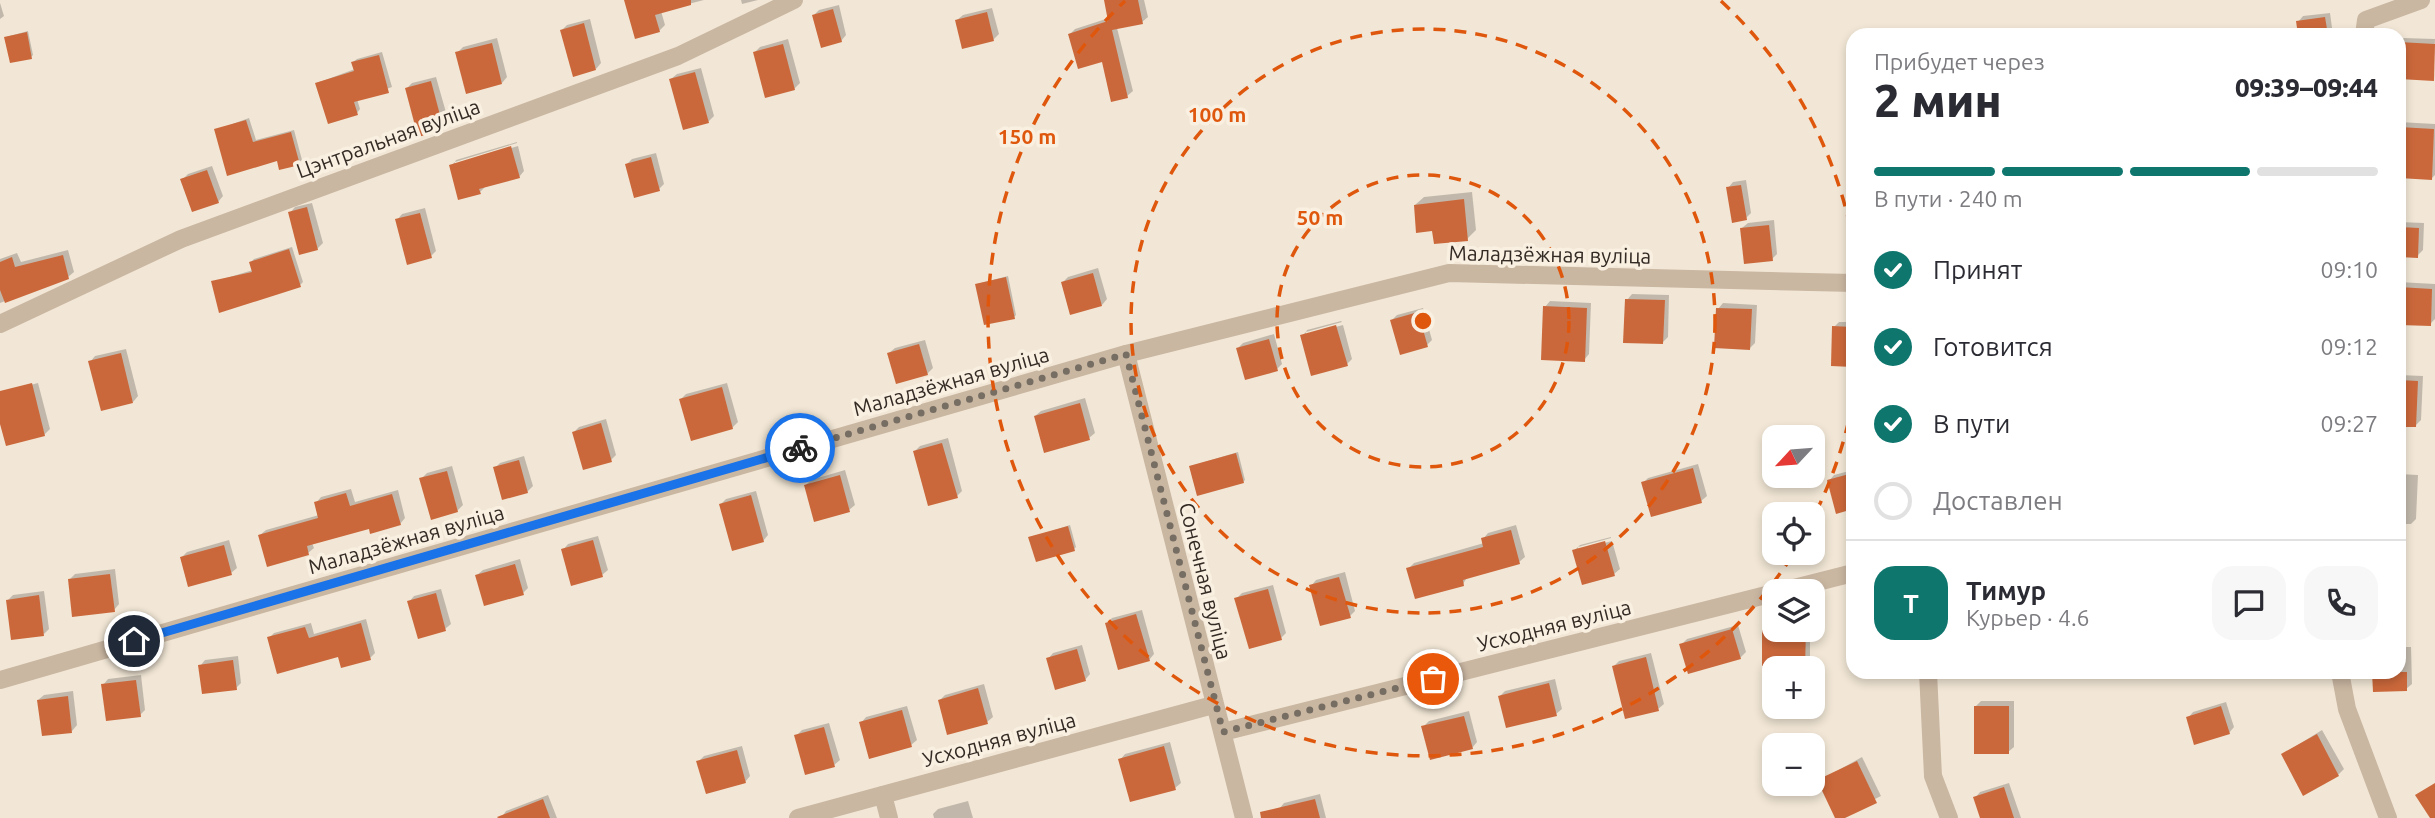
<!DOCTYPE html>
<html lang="ru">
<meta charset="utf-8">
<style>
body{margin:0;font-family:Ubuntu,sans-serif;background:#f7f7f7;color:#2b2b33;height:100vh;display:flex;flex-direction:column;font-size:26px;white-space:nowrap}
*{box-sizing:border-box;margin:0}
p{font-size:23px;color:#7c7c81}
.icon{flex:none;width:38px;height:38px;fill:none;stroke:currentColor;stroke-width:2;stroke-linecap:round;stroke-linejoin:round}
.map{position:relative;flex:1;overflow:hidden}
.panel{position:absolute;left:1846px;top:28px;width:560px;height:651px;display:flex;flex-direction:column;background:#fff;border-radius:21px;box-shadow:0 4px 10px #0003}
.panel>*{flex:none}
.needle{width:46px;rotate:244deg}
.fabs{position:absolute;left:1762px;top:425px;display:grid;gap:14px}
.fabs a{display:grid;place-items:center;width:63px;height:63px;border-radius:14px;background:#fff;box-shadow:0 4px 10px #0003;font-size:35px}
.pin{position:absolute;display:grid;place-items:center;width:60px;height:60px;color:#fff;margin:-30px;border:4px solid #fff;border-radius:50%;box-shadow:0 2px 7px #0007}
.courier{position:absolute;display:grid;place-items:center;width:70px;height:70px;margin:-35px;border:5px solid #1a73e8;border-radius:50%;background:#fff;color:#222;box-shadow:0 2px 9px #0007}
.overview em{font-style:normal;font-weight:800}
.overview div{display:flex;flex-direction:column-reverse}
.overview{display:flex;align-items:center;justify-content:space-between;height:119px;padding:0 28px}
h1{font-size:46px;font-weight:800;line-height:52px}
.bar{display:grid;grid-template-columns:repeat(4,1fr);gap:10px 7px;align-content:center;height:84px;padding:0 28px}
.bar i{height:9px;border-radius:5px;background:#e1e1e2}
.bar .active{background:#0f766e}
.bar p{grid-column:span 4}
.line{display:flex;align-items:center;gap:18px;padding:0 28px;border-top:2px solid #e1e1e2}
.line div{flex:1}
.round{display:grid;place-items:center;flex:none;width:74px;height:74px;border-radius:21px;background:#f7f7f7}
ol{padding:0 28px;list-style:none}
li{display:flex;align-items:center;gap:21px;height:77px}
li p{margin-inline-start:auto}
li .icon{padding:7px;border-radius:50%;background:#0f766e;color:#fff;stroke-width:4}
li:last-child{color:#7c7c81}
li i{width:38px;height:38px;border:4px solid #e1e1e2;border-radius:50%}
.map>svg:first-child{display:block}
</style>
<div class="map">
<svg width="2435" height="818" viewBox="0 0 2435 818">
<rect width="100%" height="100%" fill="#f2e7d6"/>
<!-- shadow -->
<g fill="#0003">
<polygon points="626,0 704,0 661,11 665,25 659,31"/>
<polygon points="741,0 758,0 742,4"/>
<polygon points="1105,0 1144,0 1148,17 1142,22 1117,28 1133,91 1127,96 1103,60 1070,34 1075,29 1109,18"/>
<polygon points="0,3 4,16 0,19"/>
<polygon points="839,5 846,35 841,41 814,15 819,10"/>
<polygon points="992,8 999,34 993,40 957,20 963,15"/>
<polygon points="2330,13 2333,35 2300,35 2298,22 2303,16"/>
<polygon points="590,19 601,63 596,69 562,30 567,25"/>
<polygon points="28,31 33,55 31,57 6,37"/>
<polygon points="497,38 507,77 502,83 457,53 463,47"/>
<polygon points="2404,38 2435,39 2433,79 2399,42"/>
<polygon points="788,39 800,83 794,89 755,52 760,47"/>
<polygon points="382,52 392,87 357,99 360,109 357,113 317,83 355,69 353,62 357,59"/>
<polygon points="701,68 714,116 708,122 671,79 677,74"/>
<polygon points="436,77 449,123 443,128 407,88 412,83"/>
<polygon points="249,118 256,140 294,130 302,160 299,163 278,159 216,130"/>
<polygon points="2399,122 2435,124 2435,175 2432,178 2399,177"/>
<polygon points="517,142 517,143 455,162 456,160"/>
<polygon points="518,146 524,171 519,177 485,187 480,192 451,166 455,162 455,165"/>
<polygon points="656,153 664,184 659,189 627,164 632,159"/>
<polygon points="212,166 223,196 218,202 182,180 188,174"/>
<polygon points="1746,180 1751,213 1746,218 1728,188 1733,182"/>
<polygon points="1472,192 1476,230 1467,239 1434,229 1415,205 1424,197"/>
<polygon points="312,203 323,243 317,249 290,213 295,207"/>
<polygon points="425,208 436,251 431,256 397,220 402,214"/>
<polygon points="1774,220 1777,254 1772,259 1742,228 1748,223"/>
<polygon points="2399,222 2424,223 2423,250 2417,256 2399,255"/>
<polygon points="292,247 303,282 300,285 213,282 253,270 251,262 254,259"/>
<polygon points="68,250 74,272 68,277 0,303 0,259 17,253 21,262"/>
<polygon points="1098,268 1107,299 1102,305 1063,282 1068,277"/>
<polygon points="1008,276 1016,315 1014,317 977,284"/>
<polygon points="2399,282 2435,284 2435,319 2430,324 2399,323"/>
<polygon points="1632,294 1669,295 1668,337 1662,343 1627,300"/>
<polygon points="1550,301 1591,303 1589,354 1584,360 1545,307"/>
<polygon points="1723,303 1757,305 1755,343 1750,348 1718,309"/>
<polygon points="1423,308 1432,340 1427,345 1392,320 1397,315"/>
<polygon points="1341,321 1342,322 1306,332 1307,330"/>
<polygon points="1839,322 1853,322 1853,365 1832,365 1834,327"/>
<polygon points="1343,325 1352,359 1347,364 1302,336 1306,332 1306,335"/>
<polygon points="1274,334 1282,364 1277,369 1237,349 1243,343"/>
<polygon points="925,340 933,368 927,374 889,353 895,348"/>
<polygon points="126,349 138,396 133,402 90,362 95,356"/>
<polygon points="2399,375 2423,376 2421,420 2416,425 2399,425"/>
<polygon points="38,383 50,429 44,435 0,417 0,393"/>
<polygon points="727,383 738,422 732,428 681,399 686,394"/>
<polygon points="1085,398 1095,433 1089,438 1035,416 1041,411"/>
<polygon points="606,419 616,455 611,460 574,432 579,427"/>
<polygon points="948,438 962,491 957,496 915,451 920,446"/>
<polygon points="1238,452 1245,480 1243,482 1191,466"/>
<polygon points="524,456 533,486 527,492 495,468 500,463"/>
<polygon points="1698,464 1707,496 1701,501 1643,483 1648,478"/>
<polygon points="452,466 463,505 457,511 421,479 427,473"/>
<polygon points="845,470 855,505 849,510 806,485 811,480"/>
<polygon points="1853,470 1853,507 1838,512 1829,481 1834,475"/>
<polygon points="2399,474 2418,475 2416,519 2411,524 2399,524"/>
<polygon points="351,489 355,502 398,490 405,518 400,524 370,526 312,543 314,548 308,553 260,535 266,530 319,515 316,503 321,497"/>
<polygon points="756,491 768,535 763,541 721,504 726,499"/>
<polygon points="1070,525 1076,547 1074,549 1030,538"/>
<polygon points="1516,525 1525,557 1519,562 1468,576 1463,584 1408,569 1414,563 1484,543 1483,539 1488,533"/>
<polygon points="598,536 608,570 602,575 563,550 568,544"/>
<polygon points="1611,537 1611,538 1578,547 1580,545"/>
<polygon points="229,540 237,568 231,573 182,557 187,552"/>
<polygon points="1612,541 1620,569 1614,574 1574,551 1578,547 1578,550"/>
<polygon points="520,559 528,588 523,593 477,575 483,570"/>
<polygon points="2399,568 2405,569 2403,604 2399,608"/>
<polygon points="115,569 119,604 114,610 69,580 75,574"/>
<polygon points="1345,572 1355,611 1350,616 1311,586 1316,580"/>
<polygon points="1273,585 1286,633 1281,638 1236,599 1242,593"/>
<polygon points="441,589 451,624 445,629 409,602 414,596"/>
<polygon points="44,591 49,629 44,634 8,600 13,595"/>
<polygon points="1142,610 1154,654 1149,660 1107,623 1112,618"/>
<polygon points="366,619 375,653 370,658 339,655 269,638 274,633 311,623 314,634"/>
<polygon points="1769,623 1774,623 1774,630 1810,630 1810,659 1804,665 1763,664 1764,629"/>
<polygon points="1738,625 1746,652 1740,658 1681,645 1687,639"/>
<polygon points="1082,645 1090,674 1085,680 1048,659 1053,653"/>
<polygon points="2399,647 2411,647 2412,684 2406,689 2374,672 2399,672"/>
<polygon points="1651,653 1664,704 1658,709 1613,667 1619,661"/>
<polygon points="238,656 241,683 236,688 200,666 205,660"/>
<polygon points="2179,672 2225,672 2220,678 2179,677"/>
<polygon points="141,675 145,710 140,715 103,685 108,679"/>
<polygon points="1555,679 1562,709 1556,714 1500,696 1505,691"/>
<polygon points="984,684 993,717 987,722 940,700 945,695"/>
<polygon points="73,691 77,725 72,731 38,700 44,695"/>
<polygon points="1981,701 2014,701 2014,747 2008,752 1976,706"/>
<polygon points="2226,702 2234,727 2229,733 2188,718 2193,712"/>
<polygon points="907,706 917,740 911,745 861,723 866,717"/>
<polygon points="1469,711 1477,742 1472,748 1423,727 1429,721"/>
<polygon points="829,723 840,760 834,765 796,736 802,730"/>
<polygon points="2322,730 2344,769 2338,775 2283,754"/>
<polygon points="1170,742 1181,783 1175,788 1120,760 1125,754"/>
<polygon points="742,746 750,776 745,782 698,762 704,756"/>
<polygon points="1862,757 1881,796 1837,818 1819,781"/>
<polygon points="2009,783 2021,818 1981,818 1975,798 1980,792"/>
<polygon points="1320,794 1326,818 1281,818 1279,809 1284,803"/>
<polygon points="548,795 557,818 501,818 506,811"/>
<polygon points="968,801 973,818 934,818 933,814 938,809"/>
</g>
<!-- building -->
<g fill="#cb683b">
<polygon points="624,0 691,0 691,5 655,15 660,32 635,39"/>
<polygon points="1104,0 1138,0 1143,24 1112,30 1128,98 1111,102 1102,62 1078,69 1068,34 1108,21"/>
<polygon points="833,9 842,42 821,48 812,15"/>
<polygon points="987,12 994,41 962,49 955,20"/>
<polygon points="2325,17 2328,35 2298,35 2296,21"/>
<polygon points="584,23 596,70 573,77 560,30"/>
<polygon points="27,32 32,59 10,63 4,37"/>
<polygon points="2399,42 2435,44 2434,81 2399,79"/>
<polygon points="492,43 502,84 466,94 455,52"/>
<polygon points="783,44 795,90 765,98 753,52"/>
<polygon points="379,55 389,93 354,102 358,115 328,124 315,83 354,71 351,62"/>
<polygon points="695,72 709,123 683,130 669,79"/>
<polygon points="431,81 444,130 418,137 405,88"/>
<polygon points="246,120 253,142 291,132 300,165 279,170 277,161 227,176 214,129"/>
<polygon points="2399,127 2434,129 2432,180 2399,178"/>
<polygon points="511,146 520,178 479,189 481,194 458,200 449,165"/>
<polygon points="651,157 660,191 634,198 625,164"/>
<polygon points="207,170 219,203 192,212 180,179"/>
<polygon points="1741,185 1747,220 1732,223 1726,187"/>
<polygon points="1464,199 1468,241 1434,244 1432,231 1416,233 1414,205"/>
<polygon points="307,207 318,250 299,255 288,212"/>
<polygon points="420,213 432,258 407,265 395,219"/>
<polygon points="1769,225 1773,261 1744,264 1740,228"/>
<polygon points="2399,227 2419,228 2418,258 2399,257"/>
<polygon points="289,249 301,287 219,313 211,281 252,272 249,262"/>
<polygon points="63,255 69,279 5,303 0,290 0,262 12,257 15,267"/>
<polygon points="1093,273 1102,306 1070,315 1061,282"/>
<polygon points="1006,277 1015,319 984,325 975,284"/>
<polygon points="2399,287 2432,289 2431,326 2399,325"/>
<polygon points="1625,299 1665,300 1663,344 1623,343"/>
<polygon points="1543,306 1587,308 1585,362 1541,360"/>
<polygon points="1716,308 1752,309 1750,350 1714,348"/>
<polygon points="1418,312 1428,347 1400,355 1390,320"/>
<polygon points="1336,325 1348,366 1311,376 1300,335"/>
<polygon points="1832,326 1853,327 1853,367 1831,366"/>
<polygon points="1269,339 1278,371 1245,380 1236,348"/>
<polygon points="919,344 928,375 896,384 887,353"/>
<polygon points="121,353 133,403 101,411 88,361"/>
<polygon points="2399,380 2418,381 2416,427 2399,427"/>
<polygon points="32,383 45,436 6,446 0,424 0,391"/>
<polygon points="722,387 733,429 691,441 679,399"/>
<polygon points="1080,403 1090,440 1044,453 1034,416"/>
<polygon points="601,423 612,462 583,470 572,432"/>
<polygon points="942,443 958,498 928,506 913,451"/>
<polygon points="1236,453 1244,483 1197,496 1189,466"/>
<polygon points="519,460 528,493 502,500 493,467"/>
<polygon points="1693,468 1702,503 1651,517 1641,482"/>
<polygon points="447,471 458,512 431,520 419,478"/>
<polygon points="1853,473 1853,509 1836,514 1827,480"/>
<polygon points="840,475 850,512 814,522 804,485"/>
<polygon points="346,493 350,506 392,494 401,525 370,534 369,529 307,546 309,555 267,567 258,535 318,518 314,502"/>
<polygon points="751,495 764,542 732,551 719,504"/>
<polygon points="1068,526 1075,551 1036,562 1028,537"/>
<polygon points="1511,530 1520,564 1463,580 1464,586 1415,599 1406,568 1483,547 1481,538"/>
<polygon points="593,540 603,577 571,586 561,549"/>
<polygon points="1605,541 1615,576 1582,585 1572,550"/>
<polygon points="224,545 232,575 188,587 180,557"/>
<polygon points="515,564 524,595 484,606 475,575"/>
<polygon points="110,574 115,612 72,617 68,579"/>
<polygon points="1339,577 1351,618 1320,626 1309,585"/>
<polygon points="1268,589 1282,640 1249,649 1234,598"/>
<polygon points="436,593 446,631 418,639 407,601"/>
<polygon points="39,595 44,636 11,640 6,600"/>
<polygon points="1136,614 1150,661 1118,670 1105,623"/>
<polygon points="361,623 371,660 341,668 338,657 277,674 267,637 305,627 309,638"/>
<polygon points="1732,629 1741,659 1688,674 1679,644"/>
<polygon points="1762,630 1806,630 1805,667 1762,666"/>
<polygon points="1077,649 1086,681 1055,690 1046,658"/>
<polygon points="1646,657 1659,711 1625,719 1612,666"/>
<polygon points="233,660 237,690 202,694 198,665"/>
<polygon points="2372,672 2407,672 2407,691 2373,692"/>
<polygon points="136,680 141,717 106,721 101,684"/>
<polygon points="1549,683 1557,716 1506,728 1498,696"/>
<polygon points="978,688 988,724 947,735 938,700"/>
<polygon points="68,696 72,733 42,736 37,700"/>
<rect x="1974" y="706" width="35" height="48"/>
<polygon points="2221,706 2230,734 2194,745 2186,717"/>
<polygon points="902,710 912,747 869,759 859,722"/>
<polygon points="1464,716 1473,749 1430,760 1421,726"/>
<polygon points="824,727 835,767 805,775 794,735"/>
<polygon points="2317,734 2339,776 2303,796 2281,754"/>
<polygon points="1164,746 1176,790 1130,802 1118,759"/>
<polygon points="737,750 746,783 706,794 696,761"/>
<polygon points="1857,761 1877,803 1845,818 1835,818 1817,780"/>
<polygon points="2435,783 2435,818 2430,818 2415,795"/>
<polygon points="2004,787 2014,818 1980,818 1973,797"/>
<polygon points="543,799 550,818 498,818 497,817"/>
<polygon points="1315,799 1320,818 1261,818 1260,812"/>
</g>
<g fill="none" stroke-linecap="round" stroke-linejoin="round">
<!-- minor -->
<g stroke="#cab7a2" stroke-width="18">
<polyline points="2364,35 2366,20 2421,0"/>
<polyline points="0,324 181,239 678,56 794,0"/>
<polyline points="1126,354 1244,818"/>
<polyline points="1778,592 1853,573"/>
<polyline points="1928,672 1933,776 1949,818"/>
<polyline points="2340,672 2347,709 2388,818"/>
<polyline points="0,680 1126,354 1449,273 1853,283"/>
<polyline points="1223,732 1774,593"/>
<polyline points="883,795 889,818"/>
<polyline points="798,818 1213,705"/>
</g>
</g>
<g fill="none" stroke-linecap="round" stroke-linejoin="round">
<!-- done -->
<polyline stroke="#766d63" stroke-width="7" stroke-dasharray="0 12.6" points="800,448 1126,354 1223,732 1433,679"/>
<!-- route -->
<polyline stroke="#1a73e8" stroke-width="9" points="134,641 800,448"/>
</g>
<!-- distance rings -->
<g fill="none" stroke="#df570d" stroke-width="3.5" stroke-dasharray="12 9">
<circle cx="1423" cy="321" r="146"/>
<circle cx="1423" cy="321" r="292"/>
<path d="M1853 401A437 437 0 0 1 1814 516M1792 556A437 437 0 1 1 1125 1M1721 1A437 437 0 0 1 1853 241"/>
</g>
<g text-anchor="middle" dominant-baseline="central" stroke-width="7" stroke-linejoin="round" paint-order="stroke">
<!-- street labels -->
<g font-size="21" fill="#342b25" stroke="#f9f0e2">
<text transform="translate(388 138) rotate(-20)">Цэнтральная вуліца</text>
<text transform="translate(1550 254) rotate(1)">Маладзёжная вуліца</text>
<text transform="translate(951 381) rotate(-16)">Маладзёжная вуліца</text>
<text transform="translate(406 539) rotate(-16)">Маладзёжная вуліца</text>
<text transform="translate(1206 581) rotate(76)">Сонечная вуліца</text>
<text transform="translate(1554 625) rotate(-14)">Усходняя вуліца</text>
<text transform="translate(999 739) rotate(-15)">Усходняя вуліца</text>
</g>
</g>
<circle cx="1423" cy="321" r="10" fill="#df570d" stroke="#f9f0e2" stroke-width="3.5"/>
<g font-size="21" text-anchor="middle" font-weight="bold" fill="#df570d" stroke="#f9f0e2" stroke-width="7" stroke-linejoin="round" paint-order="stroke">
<text x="1217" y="122">100 m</text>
<text x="1027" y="144">150 m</text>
<text x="1320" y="225">50 m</text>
</g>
</svg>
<div class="fabs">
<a><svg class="needle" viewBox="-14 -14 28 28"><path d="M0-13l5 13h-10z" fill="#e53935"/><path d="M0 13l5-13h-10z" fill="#7c7c81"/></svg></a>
<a><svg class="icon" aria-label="locate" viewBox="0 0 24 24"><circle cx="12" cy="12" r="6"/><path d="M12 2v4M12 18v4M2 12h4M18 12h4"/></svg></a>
<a><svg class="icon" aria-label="layers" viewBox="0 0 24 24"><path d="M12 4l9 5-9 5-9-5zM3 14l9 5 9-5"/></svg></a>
<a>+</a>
<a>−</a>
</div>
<div class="pin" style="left:1433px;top:679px;background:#ea580c"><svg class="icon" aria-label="bag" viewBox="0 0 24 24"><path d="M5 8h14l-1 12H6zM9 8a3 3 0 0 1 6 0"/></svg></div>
<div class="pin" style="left:134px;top:641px;background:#1f2937"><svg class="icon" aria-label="home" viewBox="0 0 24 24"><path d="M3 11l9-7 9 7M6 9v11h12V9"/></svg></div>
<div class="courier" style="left:800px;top:448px"><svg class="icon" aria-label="bike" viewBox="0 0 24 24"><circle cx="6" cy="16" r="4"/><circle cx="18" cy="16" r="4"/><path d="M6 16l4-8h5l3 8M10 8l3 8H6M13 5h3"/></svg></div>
<section class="panel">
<div class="overview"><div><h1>2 мин</h1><p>Прибудет через</p></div><em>09:39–09:44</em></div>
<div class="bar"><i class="active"></i><i class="active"></i><i class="active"></i><i></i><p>В пути · 240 m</p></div>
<ol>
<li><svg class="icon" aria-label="check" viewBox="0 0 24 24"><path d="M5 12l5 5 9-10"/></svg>Принят<p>09:10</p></li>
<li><svg class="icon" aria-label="check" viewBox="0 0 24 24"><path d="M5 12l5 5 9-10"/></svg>Готовится<p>09:12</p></li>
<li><svg class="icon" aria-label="check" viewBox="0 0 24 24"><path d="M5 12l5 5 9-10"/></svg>В пути<p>09:27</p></li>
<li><i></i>Доставлен</li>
</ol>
<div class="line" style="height:126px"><b class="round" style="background:#0f766e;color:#fff">Т</b><div><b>Тимур</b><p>Курьер · 4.6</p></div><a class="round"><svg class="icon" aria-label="chat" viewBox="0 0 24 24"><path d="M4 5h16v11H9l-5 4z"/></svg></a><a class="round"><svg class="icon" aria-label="phone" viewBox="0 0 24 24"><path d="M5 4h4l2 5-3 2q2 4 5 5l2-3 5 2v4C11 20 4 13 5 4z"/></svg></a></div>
</section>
</div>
